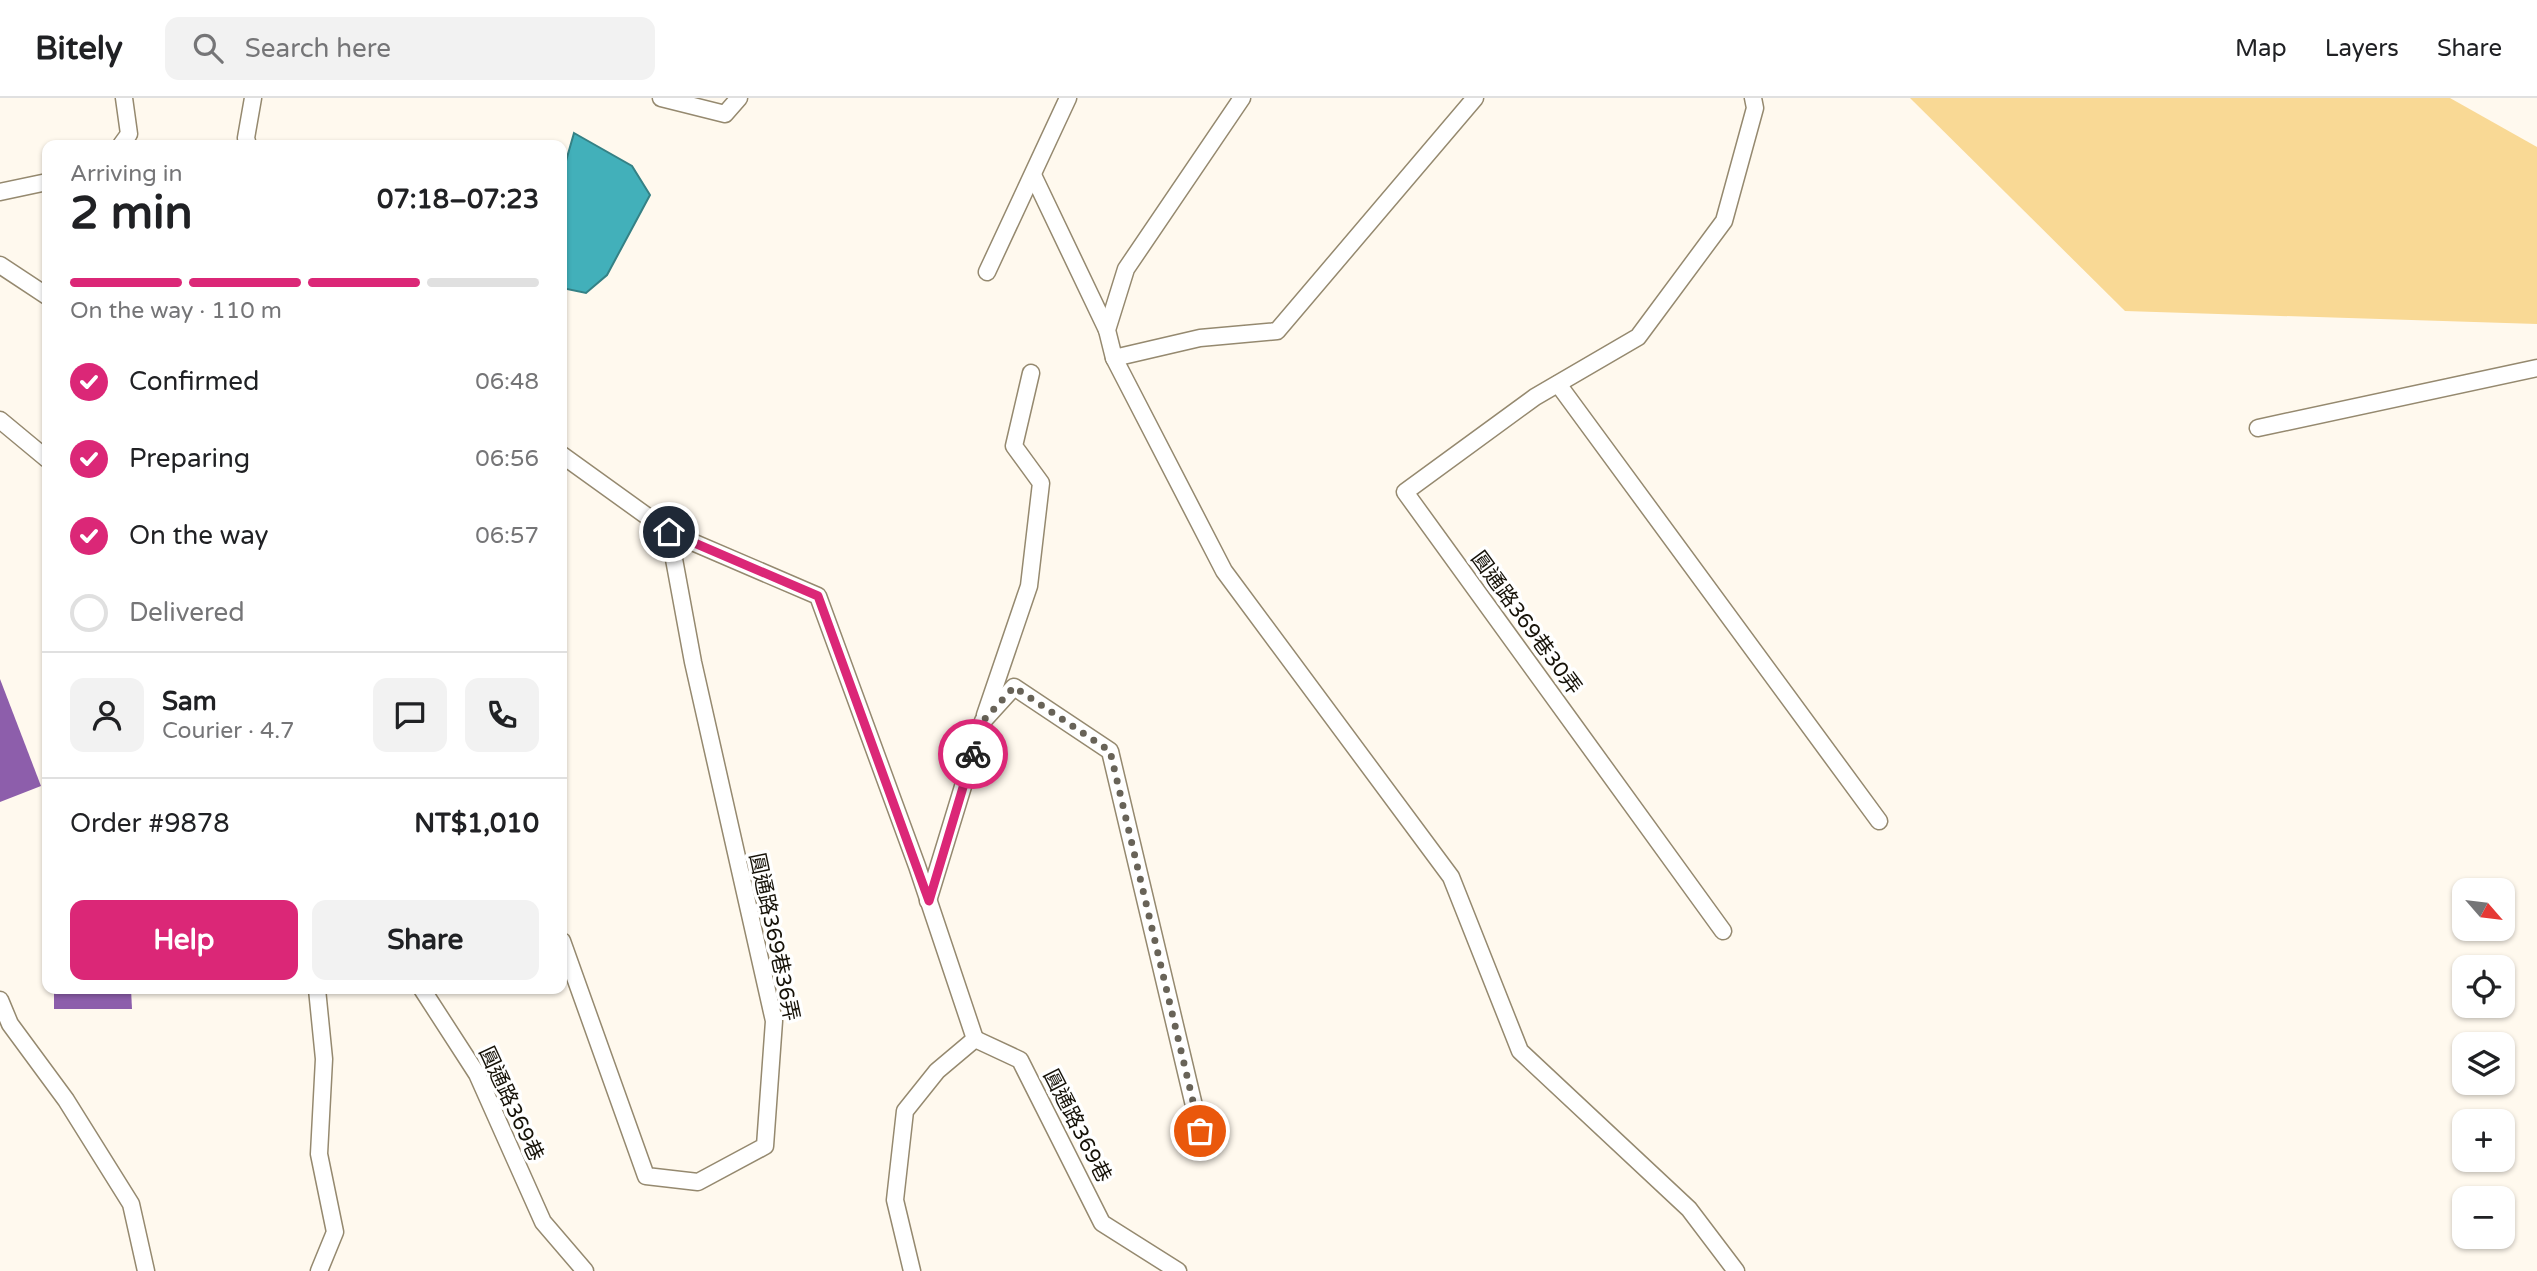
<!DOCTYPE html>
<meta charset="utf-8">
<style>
body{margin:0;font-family:"Varela Round","Noto Sans TC",sans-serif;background:#f2f2f2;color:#202124;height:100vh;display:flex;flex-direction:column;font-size:26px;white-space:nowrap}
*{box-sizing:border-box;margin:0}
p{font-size:23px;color:#757577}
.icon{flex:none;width:38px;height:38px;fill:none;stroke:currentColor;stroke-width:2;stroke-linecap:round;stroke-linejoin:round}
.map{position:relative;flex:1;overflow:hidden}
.details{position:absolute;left:42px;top:42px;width:525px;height:854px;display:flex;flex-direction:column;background:#fff;border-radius:14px;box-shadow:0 2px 5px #0004}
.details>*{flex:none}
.needle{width:46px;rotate:118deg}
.buttons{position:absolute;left:2452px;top:780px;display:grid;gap:14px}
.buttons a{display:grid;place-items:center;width:63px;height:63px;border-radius:14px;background:#fff;box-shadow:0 2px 5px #0004;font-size:35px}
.pin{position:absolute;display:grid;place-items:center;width:60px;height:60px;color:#fff;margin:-30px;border:4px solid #fff;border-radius:50%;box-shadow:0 2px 7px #0007}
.courier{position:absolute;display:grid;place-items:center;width:70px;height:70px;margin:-35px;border:5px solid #db2777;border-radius:50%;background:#fff;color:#222;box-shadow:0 2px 9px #0007}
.head em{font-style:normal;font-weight:700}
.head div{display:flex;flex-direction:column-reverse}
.head{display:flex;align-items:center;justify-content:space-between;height:119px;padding:0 28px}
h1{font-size:46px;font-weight:700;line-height:52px}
.bar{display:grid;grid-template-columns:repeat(4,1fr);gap:10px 7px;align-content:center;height:84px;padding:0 28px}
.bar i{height:9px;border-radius:5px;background:#e0e0e0}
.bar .selected{background:#db2777}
.bar p{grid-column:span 4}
.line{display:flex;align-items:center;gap:18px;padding:0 28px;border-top:2px solid #e0e0e0}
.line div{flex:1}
.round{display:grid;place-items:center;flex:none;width:74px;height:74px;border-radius:14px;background:#f2f2f2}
ol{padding:0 28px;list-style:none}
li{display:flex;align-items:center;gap:21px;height:77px}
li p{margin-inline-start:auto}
li .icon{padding:7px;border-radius:50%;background:#db2777;color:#fff;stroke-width:4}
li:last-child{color:#757577}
li i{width:38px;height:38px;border:4px solid #e0e0e0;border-radius:50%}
.button{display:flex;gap:14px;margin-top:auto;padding:14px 28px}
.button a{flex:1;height:80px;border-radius:14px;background:#db2777;color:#fff;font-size:28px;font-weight:700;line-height:80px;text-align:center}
.button a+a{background:#f2f2f2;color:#202124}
header{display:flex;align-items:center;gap:42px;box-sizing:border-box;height:98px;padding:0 35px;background:#fff;border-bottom:2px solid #e0e0e0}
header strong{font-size:33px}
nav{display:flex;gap:38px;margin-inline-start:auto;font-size:24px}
.search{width:490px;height:63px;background:#f2f2f2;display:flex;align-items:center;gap:18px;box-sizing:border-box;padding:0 24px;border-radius:14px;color:#757577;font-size:26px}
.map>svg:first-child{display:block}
</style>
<header>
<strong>Bitely</strong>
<div class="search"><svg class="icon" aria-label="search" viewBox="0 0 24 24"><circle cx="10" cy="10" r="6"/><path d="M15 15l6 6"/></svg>Search here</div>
<nav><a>Map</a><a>Layers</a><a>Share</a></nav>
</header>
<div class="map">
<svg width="2537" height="1173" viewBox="0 0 2537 1173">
<rect width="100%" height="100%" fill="#fff9ee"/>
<!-- green -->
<polygon fill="#f9d995" points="1910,0 2450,0 2537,49 2537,226 2125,213"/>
<!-- water -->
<polygon fill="#42b0ba" stroke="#358185" stroke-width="2" points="574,35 632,68 650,97 607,177 586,195 562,190 562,77"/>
<!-- building -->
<g fill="#8d5eab">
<polygon points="0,581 41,688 0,704"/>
<polygon points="54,891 131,891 132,911 54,911"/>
</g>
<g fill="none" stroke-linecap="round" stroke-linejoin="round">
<!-- lane casing -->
<g stroke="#95896f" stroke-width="19">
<g id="lane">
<polyline points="661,0 725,16 739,0"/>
<polyline points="1242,0 1126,171 1107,232 1114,260 1224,473 1451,779 1520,953 1689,1111 1736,1173"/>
<polyline points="121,47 129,36 124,0"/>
<polyline points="248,47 246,40 253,0"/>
<polyline points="1033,77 1107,232"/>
<polyline points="0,94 47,84"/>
<polyline points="0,167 47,198"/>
<polyline points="987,174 1068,0"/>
<polyline points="1114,260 1200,240 1277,233 1475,0"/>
<polyline points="1558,286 1879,723"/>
<polyline points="0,322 47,361"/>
<polyline points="2258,330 2537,270"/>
<polyline points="562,357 669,434 693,564 774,923 765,1048 698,1084 646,1078 562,843"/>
<polyline points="669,434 818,498 917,768 975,941"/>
<polyline points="985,617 1029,488 1041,385 1014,348 1031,275"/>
<polyline points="928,803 983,623 1014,589 1110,653 1200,1033"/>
<polyline points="1723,833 1405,394 1535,299 1638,239 1724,123 1755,10 1753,0"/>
<polyline points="317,891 324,961 319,1056 335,1134 319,1173"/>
<polyline points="422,891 477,976 543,1124 585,1173"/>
<polyline points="0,902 10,926 66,1002 131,1106 146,1173"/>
<polyline points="912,1173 895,1102 905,1013 937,973 975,941 1020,962 1102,1125 1178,1173"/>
</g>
</g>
<!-- lane -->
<use href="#lane" stroke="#fff" stroke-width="16"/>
</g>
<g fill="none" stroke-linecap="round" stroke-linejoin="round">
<!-- done -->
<polyline stroke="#686358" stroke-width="7" stroke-dasharray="0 12.6" points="973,656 983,623 1014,589 1110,653 1200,1033"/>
<!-- route -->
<polyline stroke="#db2777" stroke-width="9" points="669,434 818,498 929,803 973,656"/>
</g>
<g text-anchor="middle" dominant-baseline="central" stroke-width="7" stroke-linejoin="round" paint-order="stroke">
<!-- street labels -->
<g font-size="21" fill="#161208" stroke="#fff">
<text transform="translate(1526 525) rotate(54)">圓通路369巷30弄</text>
<text transform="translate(774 839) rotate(78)">圓通路369巷36弄</text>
<text transform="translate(511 1006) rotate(65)">圓通路369巷</text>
<text transform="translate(1077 1028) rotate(63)">圓通路369巷</text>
</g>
</g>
</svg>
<div class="buttons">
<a><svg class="needle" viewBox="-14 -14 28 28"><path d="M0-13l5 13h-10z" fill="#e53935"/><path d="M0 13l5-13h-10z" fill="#757577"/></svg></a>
<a><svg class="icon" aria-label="locate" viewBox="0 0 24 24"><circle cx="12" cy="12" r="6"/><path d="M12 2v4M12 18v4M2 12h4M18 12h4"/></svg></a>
<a><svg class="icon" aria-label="layers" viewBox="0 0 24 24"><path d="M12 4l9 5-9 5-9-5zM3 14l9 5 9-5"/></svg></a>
<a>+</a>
<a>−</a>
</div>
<div class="pin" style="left:1200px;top:1033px;background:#ea580c"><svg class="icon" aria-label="bag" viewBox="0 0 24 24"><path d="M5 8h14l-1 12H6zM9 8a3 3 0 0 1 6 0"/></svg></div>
<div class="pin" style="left:669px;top:434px;background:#1f2937"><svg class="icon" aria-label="home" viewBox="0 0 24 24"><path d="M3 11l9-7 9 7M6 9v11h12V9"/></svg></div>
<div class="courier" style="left:973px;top:656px"><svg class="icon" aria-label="bike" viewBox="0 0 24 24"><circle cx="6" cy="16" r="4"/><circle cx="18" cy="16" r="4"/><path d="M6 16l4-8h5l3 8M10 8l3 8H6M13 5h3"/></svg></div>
<section class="details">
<div class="head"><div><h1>2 min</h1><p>Arriving in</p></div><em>07:18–07:23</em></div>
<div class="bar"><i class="selected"></i><i class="selected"></i><i class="selected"></i><i></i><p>On the way · 110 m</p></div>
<ol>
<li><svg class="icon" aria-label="check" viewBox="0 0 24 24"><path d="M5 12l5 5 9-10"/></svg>Confirmed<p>06:48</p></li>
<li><svg class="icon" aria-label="check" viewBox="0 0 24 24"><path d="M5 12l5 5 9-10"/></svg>Preparing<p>06:56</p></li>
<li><svg class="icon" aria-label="check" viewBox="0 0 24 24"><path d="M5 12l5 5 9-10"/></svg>On the way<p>06:57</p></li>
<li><i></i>Delivered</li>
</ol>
<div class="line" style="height:126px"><a class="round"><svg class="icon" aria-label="person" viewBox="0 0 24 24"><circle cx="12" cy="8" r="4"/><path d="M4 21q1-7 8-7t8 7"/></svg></a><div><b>Sam</b><p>Courier · 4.7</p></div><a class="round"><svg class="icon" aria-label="chat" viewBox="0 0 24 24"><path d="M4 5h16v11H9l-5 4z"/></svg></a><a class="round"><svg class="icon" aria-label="phone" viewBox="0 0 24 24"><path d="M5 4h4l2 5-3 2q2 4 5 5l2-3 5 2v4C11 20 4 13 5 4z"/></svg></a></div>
<div class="line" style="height:91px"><div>Order #9878</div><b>NT$1,010</b></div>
<div class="button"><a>Help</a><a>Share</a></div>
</section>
</div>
